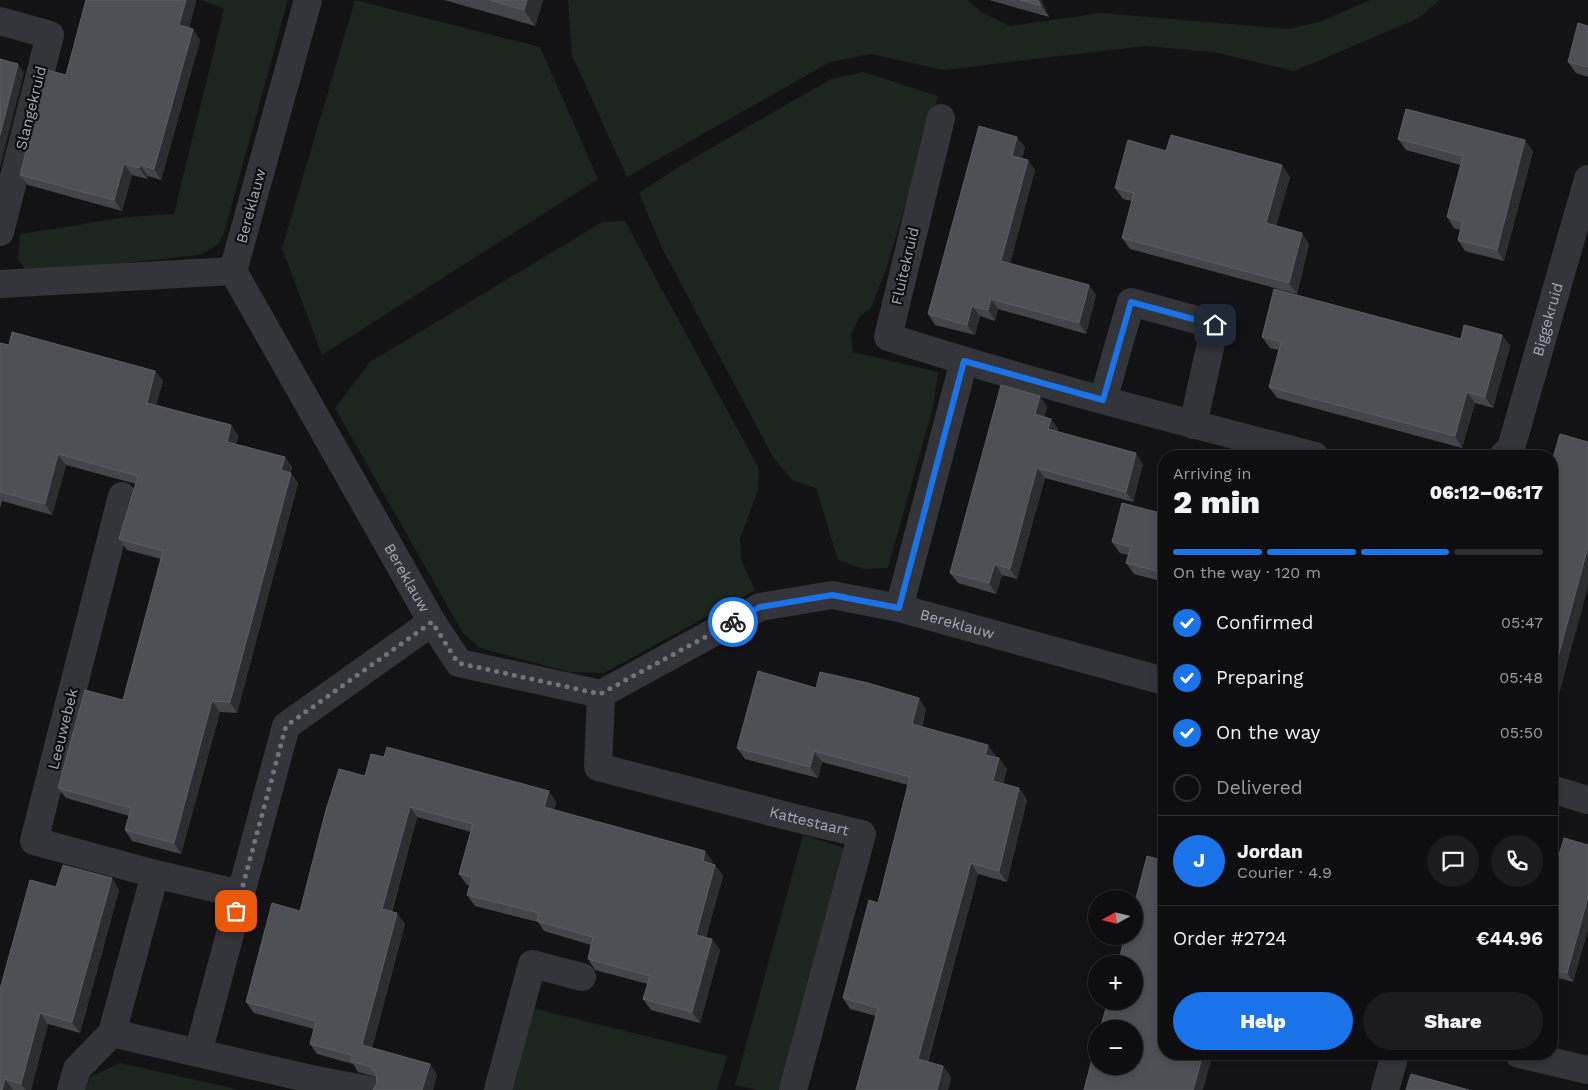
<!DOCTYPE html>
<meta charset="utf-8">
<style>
body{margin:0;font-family:"Work Sans",sans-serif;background:#1c1c1e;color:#f1f3f6;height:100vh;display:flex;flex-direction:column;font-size:19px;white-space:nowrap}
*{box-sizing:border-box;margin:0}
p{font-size:16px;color:#9b9c9f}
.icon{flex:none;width:28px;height:28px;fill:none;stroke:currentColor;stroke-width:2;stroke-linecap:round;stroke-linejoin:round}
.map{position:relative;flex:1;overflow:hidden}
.drawer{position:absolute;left:1158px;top:450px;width:400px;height:610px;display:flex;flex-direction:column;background:#0e0e10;border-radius:20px;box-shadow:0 2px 8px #0003,0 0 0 1px #2e2e30}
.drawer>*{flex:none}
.needle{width:32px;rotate:262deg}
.tools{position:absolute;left:1088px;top:890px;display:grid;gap:10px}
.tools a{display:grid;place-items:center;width:55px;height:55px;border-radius:50%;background:#0e0e10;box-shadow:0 2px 8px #0003,0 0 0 1px #2e2e30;font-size:25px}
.pin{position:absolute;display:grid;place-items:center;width:42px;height:42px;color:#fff;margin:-21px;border-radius:10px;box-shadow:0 2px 8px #0006}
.courier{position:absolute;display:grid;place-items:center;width:50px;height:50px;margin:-25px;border:4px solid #1a73e8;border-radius:50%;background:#fff;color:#222;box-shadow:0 1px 6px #0007}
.summary em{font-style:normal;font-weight:800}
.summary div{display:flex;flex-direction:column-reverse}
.summary{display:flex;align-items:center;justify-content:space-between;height:85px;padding:0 15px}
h1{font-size:32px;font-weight:800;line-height:38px}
.bar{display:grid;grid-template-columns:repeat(4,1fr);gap:8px 5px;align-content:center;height:60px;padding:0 15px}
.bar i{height:6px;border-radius:4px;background:#2e2e30}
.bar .current{background:#1a73e8}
.bar p{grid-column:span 4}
.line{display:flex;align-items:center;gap:12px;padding:0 15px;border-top:1px solid #2e2e30}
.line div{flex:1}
.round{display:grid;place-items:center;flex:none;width:52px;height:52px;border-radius:26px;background:#1c1c1e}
ol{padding:0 15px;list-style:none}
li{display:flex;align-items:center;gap:15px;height:55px}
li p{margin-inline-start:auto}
li .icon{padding:5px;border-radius:50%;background:#1a73e8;color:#fff;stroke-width:4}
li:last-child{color:#9b9c9f}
li i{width:28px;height:28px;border:2px solid #2e2e30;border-radius:50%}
.cta{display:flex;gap:10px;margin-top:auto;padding:10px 15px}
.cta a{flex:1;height:58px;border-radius:30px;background:#1a73e8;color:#fff;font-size:20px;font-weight:800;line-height:58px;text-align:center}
.cta a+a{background:#1c1c1e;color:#f1f3f6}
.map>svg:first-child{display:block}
</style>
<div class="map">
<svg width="1588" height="1090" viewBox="0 0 1588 1090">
<rect width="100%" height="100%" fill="#131315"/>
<!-- green -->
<g fill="#1d251f">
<path d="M202,0h86l-61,222c-6,22 -7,22 -27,33l-163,17 -12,-3 -7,-10 2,-25 107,-17 47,-3 50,-205z"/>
<polygon points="355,0 540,47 598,179 322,355 282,248"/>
<polygon points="568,0 967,0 981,12 1010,26 1101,13 1289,29 1322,21 1370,0 1440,0 1419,18 1294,71 1213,52 1145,46 943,70 871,54 830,62 627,177 572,55"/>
<polygon points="863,72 938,96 886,270 871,308 860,316 851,334 853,352 938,372 933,407 888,568 864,569 838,560 816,488 792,480 773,457 662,248 639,193 680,166 831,79"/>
<polygon points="625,221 759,469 758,490 740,539 741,559 755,590 604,673 569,672 480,648 463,633 335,408 370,362 602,222"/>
<polygon points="803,835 848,849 780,1090 758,1090 735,1085"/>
<polygon points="532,1008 727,1056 717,1090 512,1090"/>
<polygon points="120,1063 240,1090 86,1090 90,1077"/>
</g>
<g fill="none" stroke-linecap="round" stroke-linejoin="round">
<!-- minor -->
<g stroke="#34353a" stroke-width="28">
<path id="s1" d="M308,0l-75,271 199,351 27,41 142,31 159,-87 72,-12 67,13 265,73"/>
<polyline points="0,21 50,35 0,232"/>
<path d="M941,118l-53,219c141,45 284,82 427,119"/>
<polyline points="0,284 233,271"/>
<polyline points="1103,400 1131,302 1215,325 1193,425"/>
<path id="s2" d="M1503,456l8,-8 77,-269"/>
<polyline points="122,496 34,841 155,874 240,894"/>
<polyline points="899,608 964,361"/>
<path id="s3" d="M601,694l-3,73 197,51 67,16 -69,256"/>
<polyline points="1551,789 1588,800"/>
<polyline points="112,1033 311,1079 369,1090"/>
<polyline points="198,1053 286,726 432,622"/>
<polyline points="1519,1054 1588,1070"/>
<polyline points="71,1090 77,1069 112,1033 155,874"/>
<polyline points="498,1090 532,964 582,977"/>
<polyline points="1385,1090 1395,1054"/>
</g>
</g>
<!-- wall -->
<g fill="#44454a">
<polygon points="86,0 196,0 196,1 189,28 200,40 161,180 148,176 147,179 132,175 122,211 28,185 20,175 66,75"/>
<polygon points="444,0 543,0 535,26"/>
<polygon points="989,0 1041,0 1049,17"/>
<polygon points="1588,26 1588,77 1576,73 1568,62"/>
<polygon points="1398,139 1533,151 1504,261 1465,251 1458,240 1460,230 1454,228 1447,217 1461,165 1406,150"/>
<polygon points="1025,147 1022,158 1035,170 1010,263 1096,295 1086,334 998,309 995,321 980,316 975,335 935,325 928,314"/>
<polygon points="1166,151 1290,177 1276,226 1309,244 1297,294 1130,249 1122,238 1132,201 1123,199 1115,188"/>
<polygon points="1502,335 1510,346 1493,408 1475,403 1462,448 1277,398 1269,387 1279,350 1270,348 1262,337 1461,339"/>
<polygon points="0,343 9,345 155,371 163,381 156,405 231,425 238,436 236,444 285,457 292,467 290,473 298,483 237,713 220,712 181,854 132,841 125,830 129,816 66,798 58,788 123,700 161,559 127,550 119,539 136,484 66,465 52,515 2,501 0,508"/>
<polygon points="1047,406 1044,417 1051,419 1058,429 1057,432 1143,464 1133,502 1045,478 1017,579 1002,575 996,594 958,583 950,573"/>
<polygon points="1164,514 1164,582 1134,574 1126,563 1128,555 1120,553 1112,542"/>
<polygon points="926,709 922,727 996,756 996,758 999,758 1007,769 1003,784 1019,788 1027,800 1007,882 978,874 928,1062 943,1066 951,1077 948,1090 856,1090 876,1016 850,1009 843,998 878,903 908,785 822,762 818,778 745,759 737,748"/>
<polygon points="365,776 556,802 554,810 713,862 712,864 715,865 723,876 706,937 720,950 700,1023 651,1010 643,999 648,984 595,970 588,959 591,945 544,931 538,922 475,906 467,895 470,885 467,885 459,874 471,832 417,817 392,912 405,924 372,1048 430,1064 437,1075 433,1090 373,1090 377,1083 376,1077 358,1072 353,1064 317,1054 310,1044 314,1029 254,1013 246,1002 300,911"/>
<polygon points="1588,845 1588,929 1573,982 1555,977 1551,979 1551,882"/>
<polygon points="112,878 119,890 80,1033 48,1024 31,1090 0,1090 56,887"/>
</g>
<!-- shaded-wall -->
<g fill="#2c2d30">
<polygon points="186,0 196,0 196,1 187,36 179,25"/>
<polygon points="527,0 543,0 535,26 524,10"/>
<polygon points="1038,0 1041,0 1049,17 1041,6"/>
<polygon points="193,29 200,40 161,180 154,169"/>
<polygon points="18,64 24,73 0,168 0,135"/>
<polygon points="1017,137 1025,147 1020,166 1012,156"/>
<polygon points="1525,140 1533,151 1504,261 1497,250"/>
<polygon points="1028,160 1035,170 1008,271 1001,261"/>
<polygon points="124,164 132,175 122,211 114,200"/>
<polygon points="140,165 148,176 147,179 139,168"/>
<polygon points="1282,165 1290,177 1274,234 1266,223"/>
<polygon points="1302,233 1309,244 1297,294 1289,283"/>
<polygon points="1089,285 1096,295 1086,334 1079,323"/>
<polygon points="991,299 998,309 995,321 988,310"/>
<polygon points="972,306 980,316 975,335 967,325"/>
<polygon points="1502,335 1510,346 1493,408 1485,397"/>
<polygon points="155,371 163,381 154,413 147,403"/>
<polygon points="1467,392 1475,403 1462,448 1455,436"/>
<polygon points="1040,396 1047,406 1042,425 1035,414"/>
<polygon points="1051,419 1058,429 1055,440 1048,429"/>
<polygon points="231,425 238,436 234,452 227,442"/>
<polygon points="1136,453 1143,464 1133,502 1126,492"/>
<polygon points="58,454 66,465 52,515 45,504"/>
<polygon points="285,457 292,467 288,481 281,470"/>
<polygon points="1037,468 1045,478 1017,579 1010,569"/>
<polygon points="291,473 298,483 237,713 230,702"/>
<polygon points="1588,547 1588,587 1551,724 1551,683"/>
<polygon points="995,564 1002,575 996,594 989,583"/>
<polygon points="919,698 926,709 919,735 912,724"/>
<polygon points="212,701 220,712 181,854 174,843"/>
<polygon points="988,745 996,756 993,766 985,755"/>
<polygon points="814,751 822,762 818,778 810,767"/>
<polygon points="999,758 1007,769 1000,792 993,781"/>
<polygon points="1019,788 1027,800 1007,882 999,871"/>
<polygon points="549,791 556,802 552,818 544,807"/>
<polygon points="410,807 417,817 389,920 382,909"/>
<polygon points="705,851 713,862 710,872 703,861"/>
<polygon points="971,863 978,874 925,1070 918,1059"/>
<polygon points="715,865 723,876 704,945 696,935"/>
<polygon points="112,878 119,890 80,1033 72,1022"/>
<polygon points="1588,897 1588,929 1573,982 1567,973"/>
<polygon points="397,913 405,924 370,1056 362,1045"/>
<polygon points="712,939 720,950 700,1023 692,1012"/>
<polygon points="40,1013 48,1024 31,1090 26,1090 21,1084"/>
<polygon points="1203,1054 1213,1054 1203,1090 1193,1090"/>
<polygon points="430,1064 437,1075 433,1090 422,1090"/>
<polygon points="943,1066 951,1077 948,1090 937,1090"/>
<polygon points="5,1079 13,1090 2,1090"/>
</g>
<!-- building -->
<g fill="#4f5056" stroke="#5c5e65">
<polygon points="86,0 186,0 179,25 193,29 154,169 140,165 139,168 124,164 114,200 20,175 47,70 66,75"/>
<polygon points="490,0 527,0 524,10"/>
<polygon points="1020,0 1038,0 1041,6"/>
<polygon points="1578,23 1588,26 1588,67 1568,62"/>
<polygon points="0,59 18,64 0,135"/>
<polygon points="1406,109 1525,140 1497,250 1458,240 1463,222 1447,217 1463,156 1398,139"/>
<polygon points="979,126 1017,137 1012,156 1028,160 1001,261 1089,285 1079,323 991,299 988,310 972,306 967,325 928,314"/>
<polygon points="1171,135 1282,165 1266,223 1302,233 1289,283 1122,238 1134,193 1115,188 1128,140 1166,151"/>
<polygon points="1274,289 1461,339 1464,325 1502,335 1485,397 1467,392 1455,436 1269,387 1281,342 1262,337"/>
<polygon points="12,332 155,371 147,403 231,425 227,442 285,457 281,470 291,473 230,702 212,701 174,843 125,830 131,808 58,788 85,690 123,700 163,551 119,539 138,476 58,454 45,504 0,492 0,343 9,345"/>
<polygon points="1001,385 1040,396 1035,414 1051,419 1048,429 1136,453 1126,492 1037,468 1010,569 995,564 989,583 950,573"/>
<polygon points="1560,434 1588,442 1588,547 1551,683 1551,465"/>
<polygon points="1122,503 1164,514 1164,573 1126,563 1131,547 1112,542"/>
<polygon points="758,671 816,688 820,672 868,683 919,698 912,724 988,745 985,755 999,758 993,781 1019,788 999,871 971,863 918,1059 943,1066 937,1090 856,1090 878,1008 843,998 869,900 878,903 910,777 814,751 810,767 737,748"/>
<polygon points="387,747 549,791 544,807 705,851 703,861 715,865 696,935 712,939 692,1012 643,999 650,976 588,959 593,937 537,921 539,913 467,895 472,877 459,874 473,824 410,807 382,909 397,913 362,1045 430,1064 422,1090 373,1090 377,1083 376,1074 371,1067 351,1061 352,1055 310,1044 316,1021 246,1002 272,903 300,911 326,810 339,769 365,776 371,754 384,757"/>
<polygon points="1564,838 1588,845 1588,897 1567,973 1551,969 1551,882"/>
<polygon points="1147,856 1164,861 1164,1054 1203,1054 1193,1090 1084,1090 1096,1044 1096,1066 1134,1066 1134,1029 1100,1029 1108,1001 1134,1001 1134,964 1118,964 1125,936 1134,936 1134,906"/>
<polygon points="63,865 112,878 72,1022 40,1013 21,1084 5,1079 2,1090 0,1090 0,989 30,880 56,887"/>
<polygon points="1411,1074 1469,1090 1406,1090"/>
</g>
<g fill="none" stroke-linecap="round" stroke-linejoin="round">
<!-- done -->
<polyline stroke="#71747e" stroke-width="5" stroke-dasharray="0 9" points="236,911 286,726 432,622 458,663 600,694 733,622"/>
<!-- route -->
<polyline stroke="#1a73e8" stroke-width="6" points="733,622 760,607 832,595 899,608 964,361 1103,400 1131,302 1215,325"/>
</g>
<g text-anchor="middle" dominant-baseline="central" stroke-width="4.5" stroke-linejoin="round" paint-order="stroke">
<!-- street labels -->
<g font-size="15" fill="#a4a9b6" stroke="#0e0e10">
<text transform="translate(31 108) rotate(-76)">Slangekruid</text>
<text transform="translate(251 206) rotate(-75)">Bereklauw</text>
<text transform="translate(905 266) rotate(-77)">Fluitekruid</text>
<text stroke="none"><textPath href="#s2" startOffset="145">Biggekruid</textPath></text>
<text stroke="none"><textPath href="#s1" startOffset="634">Bereklauw</textPath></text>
<text stroke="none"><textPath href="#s1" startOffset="1262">Bereklauw</textPath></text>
<text transform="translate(63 729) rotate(-76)">Leeuwebek</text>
<text stroke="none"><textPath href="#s3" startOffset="291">Kattestaart</textPath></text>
</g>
</g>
</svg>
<div class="tools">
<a><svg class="needle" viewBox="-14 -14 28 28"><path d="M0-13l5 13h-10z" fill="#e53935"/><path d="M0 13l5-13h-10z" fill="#9b9c9f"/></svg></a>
<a>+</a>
<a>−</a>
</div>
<div class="pin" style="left:236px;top:911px;background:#ea580c"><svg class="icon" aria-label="bag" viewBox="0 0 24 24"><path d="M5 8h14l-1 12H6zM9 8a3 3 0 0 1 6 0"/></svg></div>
<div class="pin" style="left:1215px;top:325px;background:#1f2937"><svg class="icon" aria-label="home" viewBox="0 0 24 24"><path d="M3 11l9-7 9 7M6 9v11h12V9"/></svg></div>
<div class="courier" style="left:733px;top:622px"><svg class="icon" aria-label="bike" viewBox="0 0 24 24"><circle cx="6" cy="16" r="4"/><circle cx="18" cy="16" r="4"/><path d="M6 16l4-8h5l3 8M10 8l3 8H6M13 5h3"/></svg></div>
<section class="drawer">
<div class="summary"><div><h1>2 min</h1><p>Arriving in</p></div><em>06:12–06:17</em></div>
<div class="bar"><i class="current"></i><i class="current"></i><i class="current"></i><i></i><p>On the way · 120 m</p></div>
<ol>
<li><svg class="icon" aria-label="check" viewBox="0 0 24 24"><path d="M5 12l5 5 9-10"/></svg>Confirmed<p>05:47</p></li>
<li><svg class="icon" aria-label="check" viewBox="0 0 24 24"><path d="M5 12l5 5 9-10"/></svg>Preparing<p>05:48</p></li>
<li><svg class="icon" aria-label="check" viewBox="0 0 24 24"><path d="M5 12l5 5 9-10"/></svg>On the way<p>05:50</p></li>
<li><i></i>Delivered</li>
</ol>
<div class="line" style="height:90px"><b class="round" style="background:#1a73e8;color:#fff">J</b><div><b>Jordan</b><p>Courier · 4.9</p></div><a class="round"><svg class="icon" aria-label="chat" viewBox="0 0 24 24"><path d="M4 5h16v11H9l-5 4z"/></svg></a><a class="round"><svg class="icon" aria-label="phone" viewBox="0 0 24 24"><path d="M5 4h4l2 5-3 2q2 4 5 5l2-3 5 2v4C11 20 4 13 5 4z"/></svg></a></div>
<div class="line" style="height:65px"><div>Order #2724</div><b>€44.96</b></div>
<div class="cta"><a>Help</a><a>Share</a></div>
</section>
</div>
